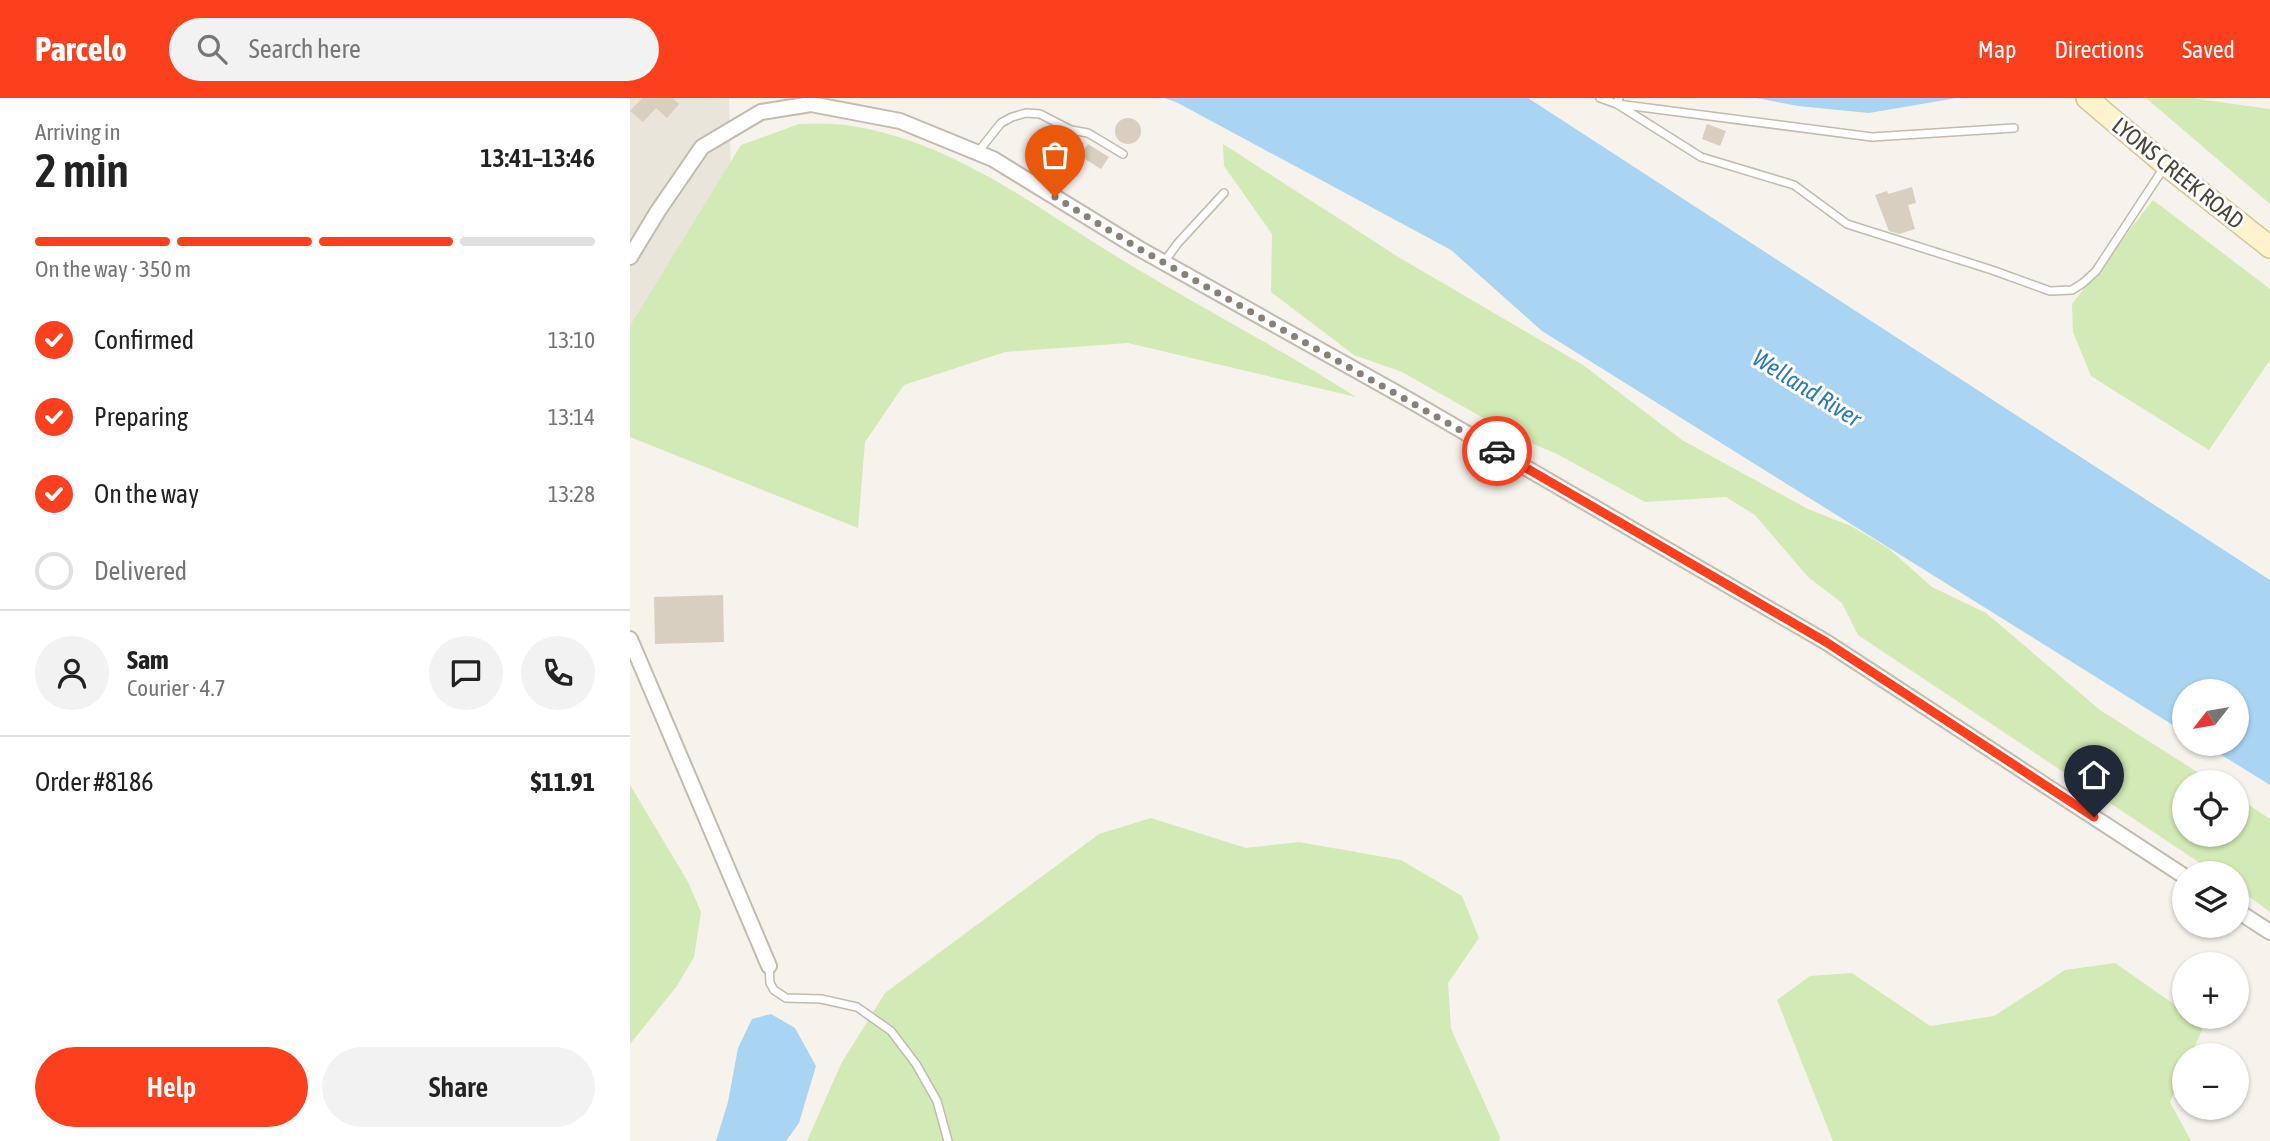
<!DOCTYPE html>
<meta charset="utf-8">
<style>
body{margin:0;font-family:"Asap Condensed",sans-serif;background:#f2f2f2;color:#222;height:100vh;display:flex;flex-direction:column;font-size:26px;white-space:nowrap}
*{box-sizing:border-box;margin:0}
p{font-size:23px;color:#767676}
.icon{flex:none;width:38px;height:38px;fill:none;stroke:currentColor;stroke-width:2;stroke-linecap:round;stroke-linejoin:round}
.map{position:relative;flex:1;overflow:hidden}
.side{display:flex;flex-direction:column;background:#fff;width:630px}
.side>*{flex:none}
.needle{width:46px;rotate:239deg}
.fabs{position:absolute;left:1542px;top:581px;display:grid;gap:14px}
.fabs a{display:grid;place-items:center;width:77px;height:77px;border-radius:50%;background:#fff;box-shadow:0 2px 5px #0004;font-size:35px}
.pin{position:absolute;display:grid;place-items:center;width:60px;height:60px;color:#fff;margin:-72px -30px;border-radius:50% 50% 50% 0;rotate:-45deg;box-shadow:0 0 7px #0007}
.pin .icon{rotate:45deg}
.courier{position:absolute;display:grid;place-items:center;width:70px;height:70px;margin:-35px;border:5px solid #fc3f1d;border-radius:50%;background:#fff;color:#222;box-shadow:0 2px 9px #0007}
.summary em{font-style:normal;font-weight:600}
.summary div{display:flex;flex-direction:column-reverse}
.summary{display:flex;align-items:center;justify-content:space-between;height:119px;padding:0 35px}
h1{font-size:46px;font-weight:600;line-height:52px}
.bar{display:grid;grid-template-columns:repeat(4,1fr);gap:10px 7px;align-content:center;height:84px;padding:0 35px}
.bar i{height:9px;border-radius:5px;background:#e0e0e0}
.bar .current{background:#fc3f1d}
.bar p{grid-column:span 4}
.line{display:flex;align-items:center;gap:18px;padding:0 35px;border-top:2px solid #e0e0e0}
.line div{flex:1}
.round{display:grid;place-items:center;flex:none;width:74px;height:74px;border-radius:37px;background:#f2f2f2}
ol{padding:0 35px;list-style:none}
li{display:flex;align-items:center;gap:21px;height:77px}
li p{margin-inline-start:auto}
li .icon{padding:7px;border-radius:50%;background:#fc3f1d;color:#fff;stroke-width:4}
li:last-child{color:#767676}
li i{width:38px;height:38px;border:4px solid #e0e0e0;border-radius:50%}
.action{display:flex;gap:14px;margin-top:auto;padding:14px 35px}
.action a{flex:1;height:80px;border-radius:42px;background:#fc3f1d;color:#fff;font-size:28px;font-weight:600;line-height:80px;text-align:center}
.action a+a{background:#f2f2f2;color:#222}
header{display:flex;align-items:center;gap:42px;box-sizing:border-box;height:98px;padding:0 35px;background:#fc3f1d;color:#fff}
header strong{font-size:33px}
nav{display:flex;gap:38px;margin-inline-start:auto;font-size:24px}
.search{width:490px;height:63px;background:#f2f2f2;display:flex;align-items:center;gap:18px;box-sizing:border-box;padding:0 24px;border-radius:38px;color:#767676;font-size:26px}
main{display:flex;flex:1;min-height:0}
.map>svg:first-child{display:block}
</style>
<header>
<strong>Parcelo</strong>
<div class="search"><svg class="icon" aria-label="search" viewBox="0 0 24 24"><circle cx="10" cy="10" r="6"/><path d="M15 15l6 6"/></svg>Search here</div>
<nav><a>Map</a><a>Directions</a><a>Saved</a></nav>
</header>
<main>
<section class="side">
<div class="summary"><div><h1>2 min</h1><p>Arriving in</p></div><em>13:41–13:46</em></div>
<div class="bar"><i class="current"></i><i class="current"></i><i class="current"></i><i></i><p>On the way · 350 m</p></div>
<ol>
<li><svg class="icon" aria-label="check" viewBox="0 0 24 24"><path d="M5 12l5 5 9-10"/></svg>Confirmed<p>13:10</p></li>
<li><svg class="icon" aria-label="check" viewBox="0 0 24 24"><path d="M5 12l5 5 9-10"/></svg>Preparing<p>13:14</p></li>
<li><svg class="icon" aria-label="check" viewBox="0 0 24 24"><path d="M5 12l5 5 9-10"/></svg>On the way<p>13:28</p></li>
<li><i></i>Delivered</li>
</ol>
<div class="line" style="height:126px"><a class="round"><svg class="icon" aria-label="person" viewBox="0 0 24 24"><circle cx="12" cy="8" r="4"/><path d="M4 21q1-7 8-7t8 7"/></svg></a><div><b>Sam</b><p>Courier · 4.7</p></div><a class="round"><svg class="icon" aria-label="chat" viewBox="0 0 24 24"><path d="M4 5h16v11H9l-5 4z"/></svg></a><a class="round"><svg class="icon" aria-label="phone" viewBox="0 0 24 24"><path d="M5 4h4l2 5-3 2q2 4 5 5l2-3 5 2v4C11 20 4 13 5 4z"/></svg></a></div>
<div class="line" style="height:91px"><div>Order #8186</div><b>$11.91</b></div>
<div class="action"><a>Help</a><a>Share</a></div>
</section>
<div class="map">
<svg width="1640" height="1043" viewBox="0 0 1640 1043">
<rect width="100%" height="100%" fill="#f6f3ec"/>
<!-- residential -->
<polygon fill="#eae5da" points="0,0 99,0 102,123 0,272"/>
<!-- green -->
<g fill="#d2eab5">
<polygon points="1516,0 1561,0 1640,11 1640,106"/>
<path d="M169,26c17,0 36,-1 53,2 104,17 183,81 270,134 77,47 158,88 234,137l-228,-54 -123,9 -101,33 -39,57 -7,86 -228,-91v-111l111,-181z"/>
<polygon points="593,46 770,160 953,267 1052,342 1178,411 1221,428 1258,450 1302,489 1356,515 1470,612 1583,684 1554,684 1554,737 1606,737 1607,699 1640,721 1640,814 1607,790 1606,775 1585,775 1228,537 1212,505 1178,479 1125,417 1096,399 1015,404 927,356 887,339 772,274 724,257 641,194 642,136 594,68"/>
<polygon points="1523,102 1640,191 1640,262 1579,352 1461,278 1443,234 1442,206"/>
<polygon points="0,687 58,784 71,814 64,859 47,888 0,946"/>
<polygon points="521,720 616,750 669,744 771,762 832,798 849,840 818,885 821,931 870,1039 869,1043 177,1043 211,966 255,895 469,736"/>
<polygon points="1485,865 1554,913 1554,919 1562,919 1574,927 1561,957 1554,957 1554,973 1540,1004 1561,1043 1203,1043 1147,902 1180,878 1222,875 1300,928 1364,918 1435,872"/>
</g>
<!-- water -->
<g fill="#a9d4f2">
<polygon points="534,0 898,0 1640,482 1640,687 1574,646 1606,646 1606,593 1554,593 1554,634 912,233 821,152 546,4"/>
<polygon points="1126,0 1327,0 1239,15 1168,8"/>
<polygon points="141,916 165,930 186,968 169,1025 156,1043 86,1043 98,1004 108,950 122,921"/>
</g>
<!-- building -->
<g fill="#d8cfc1">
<polygon points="12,0 42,0 49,6 37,20 26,10 13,24 0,13"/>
<circle cx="498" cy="33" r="13"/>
<polygon points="1077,26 1096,33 1090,48 1072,41"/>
<polygon points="458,46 479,59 471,71 450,58"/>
<polygon points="1282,89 1286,105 1278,107 1285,131 1269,136 1259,133 1245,97 1257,93 1258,96"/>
<polygon points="93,497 94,544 25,546 24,499"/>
</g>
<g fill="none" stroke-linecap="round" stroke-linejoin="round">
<!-- lane casing -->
<g stroke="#c2bbae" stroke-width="10">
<g id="lane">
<polyline points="970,0 987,6 1242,39 1384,30"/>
<polyline points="989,0 987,6 1071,59 1164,87 1217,126 1362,172 1420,193 1442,192 1453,185 1466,173 1535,68"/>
<polyline points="348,54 371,25 382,19 396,15 410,16 441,32 458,35 493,56"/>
<polyline points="534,164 548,145 594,95"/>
<polyline points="139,868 140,885 144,892 156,900 191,901 227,909 261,933 286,966 307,1003 318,1043"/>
</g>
</g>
<!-- street casing -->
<g stroke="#c2bbae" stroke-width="18">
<g id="street">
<polyline points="0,159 28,113 72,49 131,14 181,6 270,23 363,61 508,150 781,303 1196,544 1554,778"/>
<polyline points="0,541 139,868"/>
<polyline points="1606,812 1640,834"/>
</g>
</g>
<!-- secondary casing -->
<g stroke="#d6c79b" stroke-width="24">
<polyline id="secondary" points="1457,0 1536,67 1640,149"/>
</g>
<!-- lane -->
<use href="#lane" stroke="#fff" stroke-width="7"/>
<!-- street -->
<use href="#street" stroke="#fff" stroke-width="14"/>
<!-- secondary -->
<use href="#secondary" stroke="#fff3cd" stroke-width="21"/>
</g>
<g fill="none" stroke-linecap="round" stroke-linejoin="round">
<!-- done -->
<polyline stroke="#878178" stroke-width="7" stroke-dasharray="0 12.6" points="425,99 508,150 867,353"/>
<!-- route -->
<polyline stroke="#fc3f1d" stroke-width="9" points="867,353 1196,544 1464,719"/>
</g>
<g text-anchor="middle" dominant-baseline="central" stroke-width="6" stroke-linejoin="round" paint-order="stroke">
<!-- street labels -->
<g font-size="23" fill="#4b4439" stroke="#fff">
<text transform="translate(1548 75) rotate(39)">LYONS CREEK ROAD</text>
</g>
<!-- water labels -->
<g font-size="24" font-style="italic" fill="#2e7ab2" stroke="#fff">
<text transform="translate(1177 290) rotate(32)">Welland River</text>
</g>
</g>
</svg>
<div class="fabs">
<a><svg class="needle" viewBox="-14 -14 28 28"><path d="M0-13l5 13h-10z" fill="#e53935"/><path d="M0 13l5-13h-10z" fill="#767676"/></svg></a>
<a><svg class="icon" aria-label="locate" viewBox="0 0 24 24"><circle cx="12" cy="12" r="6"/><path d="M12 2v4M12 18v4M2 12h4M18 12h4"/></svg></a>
<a><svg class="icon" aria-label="layers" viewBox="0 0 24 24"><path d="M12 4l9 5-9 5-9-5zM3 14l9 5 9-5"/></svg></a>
<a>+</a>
<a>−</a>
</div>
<div class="pin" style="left:425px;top:99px;background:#ea580c"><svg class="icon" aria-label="bag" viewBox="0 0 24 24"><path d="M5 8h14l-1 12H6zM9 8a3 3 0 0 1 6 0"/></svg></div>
<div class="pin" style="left:1464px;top:719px;background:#1f2937"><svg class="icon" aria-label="home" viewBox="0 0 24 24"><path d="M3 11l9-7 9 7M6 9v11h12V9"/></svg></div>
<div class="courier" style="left:867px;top:353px"><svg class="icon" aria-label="car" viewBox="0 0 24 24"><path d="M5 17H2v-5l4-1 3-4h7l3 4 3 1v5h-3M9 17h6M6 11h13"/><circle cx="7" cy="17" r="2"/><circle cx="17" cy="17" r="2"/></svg></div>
</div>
</main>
